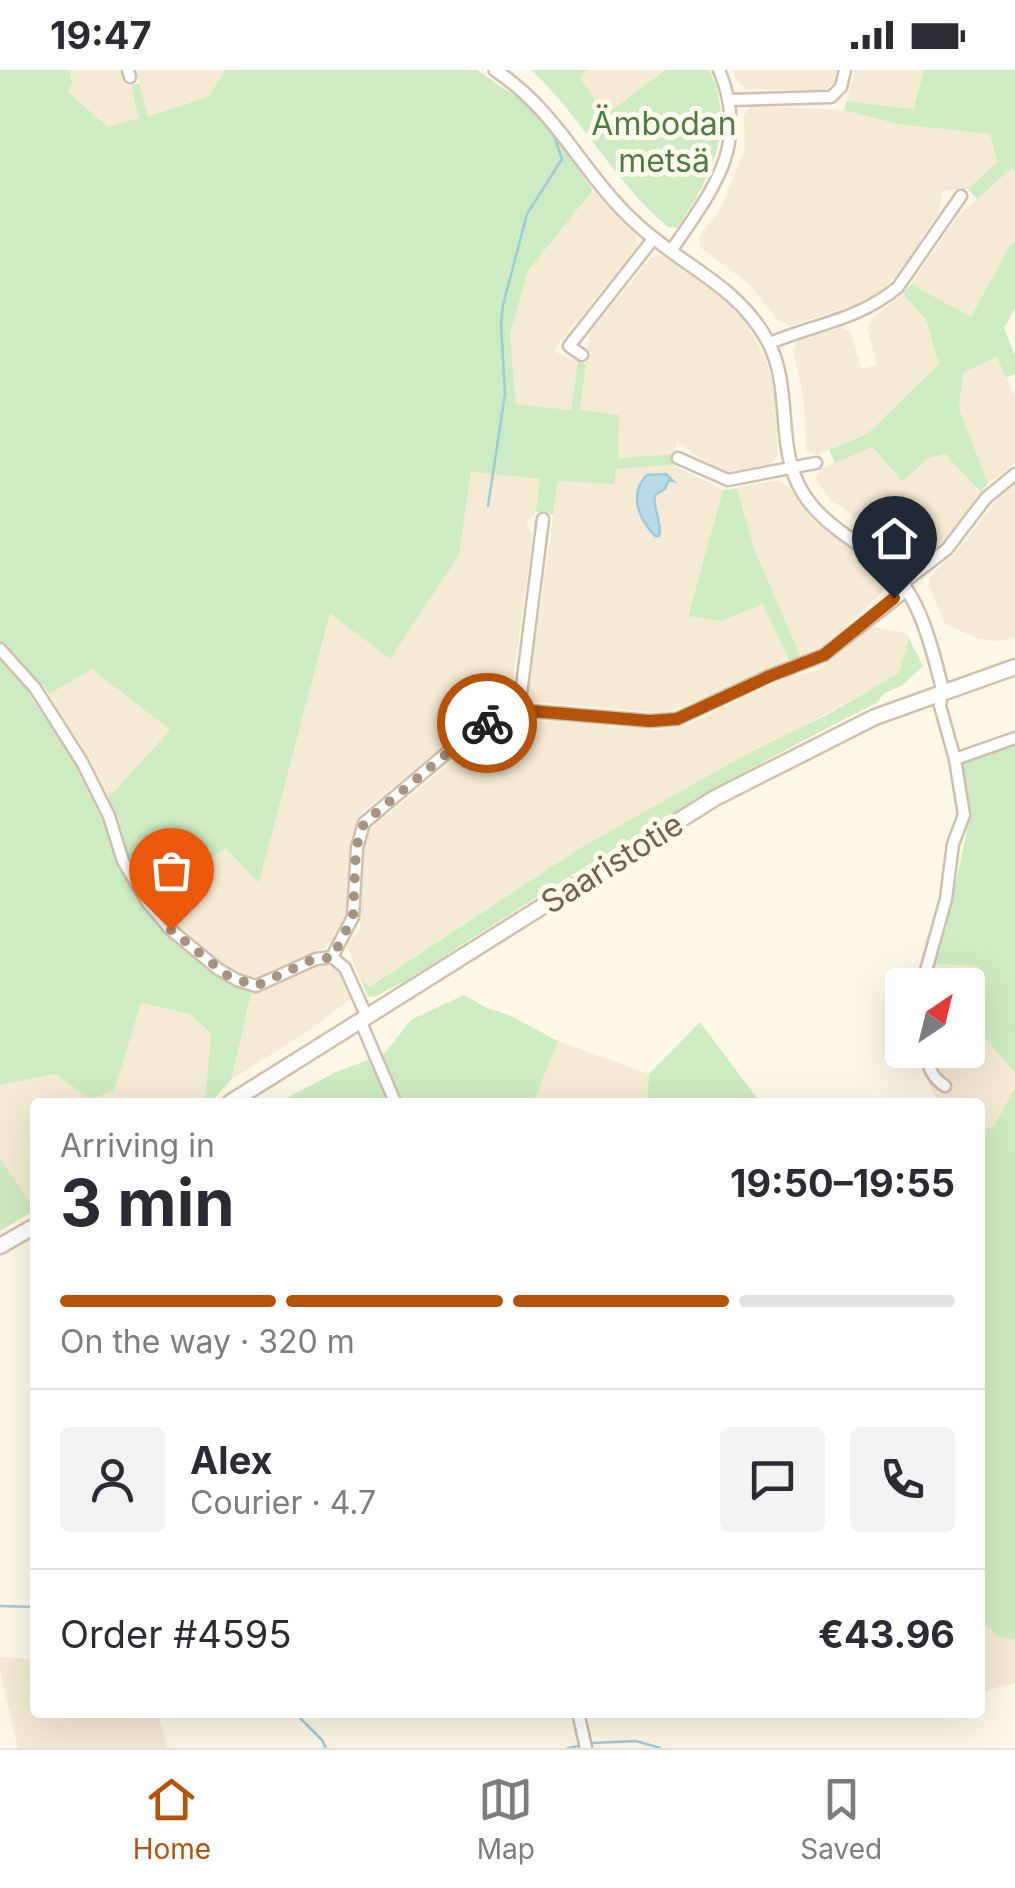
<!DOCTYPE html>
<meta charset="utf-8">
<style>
body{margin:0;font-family:Inter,sans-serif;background:#f2f2f3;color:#2b2b33;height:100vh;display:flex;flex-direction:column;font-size:38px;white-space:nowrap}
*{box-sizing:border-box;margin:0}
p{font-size:32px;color:#7c7c81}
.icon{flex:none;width:55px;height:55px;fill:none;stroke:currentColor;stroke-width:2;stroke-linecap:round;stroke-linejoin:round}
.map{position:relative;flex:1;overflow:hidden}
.panel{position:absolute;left:30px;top:1028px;width:955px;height:620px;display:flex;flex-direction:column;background:#fff;border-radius:10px;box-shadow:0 10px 40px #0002}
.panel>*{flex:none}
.needle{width:65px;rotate:35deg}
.tools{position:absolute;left:885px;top:898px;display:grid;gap:20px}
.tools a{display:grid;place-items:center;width:100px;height:100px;border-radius:10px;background:#fff;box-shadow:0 10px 40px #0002;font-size:50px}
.pin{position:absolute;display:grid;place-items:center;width:85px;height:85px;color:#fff;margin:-102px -42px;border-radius:50% 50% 50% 0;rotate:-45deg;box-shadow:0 0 10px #0007}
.pin .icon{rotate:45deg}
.courier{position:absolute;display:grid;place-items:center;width:100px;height:100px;margin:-50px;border:8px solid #b45309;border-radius:50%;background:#fff;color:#222;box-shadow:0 2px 12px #0007}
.overview em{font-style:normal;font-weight:700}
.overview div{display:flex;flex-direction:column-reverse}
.overview{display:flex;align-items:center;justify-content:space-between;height:170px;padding:0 30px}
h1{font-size:65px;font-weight:700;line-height:75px}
.bar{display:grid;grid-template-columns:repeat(4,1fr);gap:15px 10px;align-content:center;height:120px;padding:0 30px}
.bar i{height:12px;border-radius:8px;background:#e1e1e2}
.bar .active{background:#b45309}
.bar p{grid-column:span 4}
.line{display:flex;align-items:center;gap:25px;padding:0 30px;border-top:2px solid #e1e1e2}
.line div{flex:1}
.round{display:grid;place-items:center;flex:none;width:105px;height:105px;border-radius:10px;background:#f2f2f3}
.status{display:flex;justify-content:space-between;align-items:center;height:70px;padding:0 50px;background:#fff;direction:ltr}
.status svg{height:28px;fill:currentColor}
.tab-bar{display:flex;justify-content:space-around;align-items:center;height:140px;border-top:2px solid #e1e1e2;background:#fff;font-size:28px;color:#7c7c81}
.tab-bar a{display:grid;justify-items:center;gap:5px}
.tab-bar .active{color:#b45309}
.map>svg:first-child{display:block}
</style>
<div class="status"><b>19:47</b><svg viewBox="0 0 49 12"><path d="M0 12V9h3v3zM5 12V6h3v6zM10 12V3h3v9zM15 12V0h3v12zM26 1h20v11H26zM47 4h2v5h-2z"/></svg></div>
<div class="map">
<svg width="1015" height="1678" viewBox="0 0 1015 1678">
<rect width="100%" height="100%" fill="#fdf7e5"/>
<!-- residential -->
<g fill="#f5ead3">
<polygon points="70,0 121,0 125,16 131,15 140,48 108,57 68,22 72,13"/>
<polygon points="136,0 226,0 226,1 208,27 147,46"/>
<polygon points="587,0 664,0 606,46 579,9"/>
<polygon points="733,0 837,0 834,13 823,21 747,19 736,11"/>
<polygon points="855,0 924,0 915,39 847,31"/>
<polygon points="752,36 844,40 897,54 990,64 997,92 968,119 943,120 938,144 898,204 877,224 866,232 791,255 779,251 749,214 701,178 699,166 720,140 745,79 744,45"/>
<polygon points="1012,98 1015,102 1015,173 1009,177 971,247 911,214 958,146"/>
<polygon points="593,120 636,165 637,177 553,281 578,291 571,340 516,334 510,265 528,201"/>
<polygon points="663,185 717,224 745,251 764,285 775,321 778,385 771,394 727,402 698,387 677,371 675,384 617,388 580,341 590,262 651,187"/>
<polygon points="903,223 926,250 939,294 867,364 816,385 806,380 804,329 793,281 798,271 841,257 851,263 861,299 877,295 867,258 873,248"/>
<polygon points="998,287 1015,328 1015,394 988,413 959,339 963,302"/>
<polygon points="873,377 929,388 945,384 981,422 948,466 919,490 913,489 830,429 816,410 820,399"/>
<polygon points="673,395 723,420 688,545 721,551 763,533 789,590 717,624 664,643 532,632 529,618 558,411 613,413 616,399"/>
<polygon points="471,402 541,409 536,442 526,452 533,465 510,632 470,654 361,743 353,766 348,846 341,863 321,880 263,911 243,909 177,858 148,828 226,777 259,812 330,543 459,486"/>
<polygon points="777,410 788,416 813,451 852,480 885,510 884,520 848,555 820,580 801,587 755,481 737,418"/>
<polygon points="1015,413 1015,567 999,571 979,569 945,554 929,516 930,507 961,476 1003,422"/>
<polygon points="870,556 906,563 908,572 900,603 577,780 368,917 359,906 347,876 360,858 364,774 369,760 483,666 506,653 553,651 658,660 688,655 784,608 816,601"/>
<polygon points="92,598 171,661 106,731 49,624"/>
<polygon points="316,893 339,899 352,928 308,961 231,1010 252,920 268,919"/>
<polygon points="920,894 980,896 984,967 1015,1003 1015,1018 994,1056 980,1061 980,1032 939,1032 931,1019 920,980 968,980 968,915 914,915"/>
<polygon points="140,933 190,944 211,963 205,1032 35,1032 35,1140 0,1088 0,1015 55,1004 90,1029"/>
<polygon points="558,971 649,1004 647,1032 545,1032 535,1028"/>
<polygon points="980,1550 999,1567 1015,1570 1015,1613 990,1619 980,1625"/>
<polygon points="0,1587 35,1589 35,1642 158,1643 167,1678 18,1678 0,1601"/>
</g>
<!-- green -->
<g fill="#ceecc3">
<path d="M0,0h70l2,13 -4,9 40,35 31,-9 -8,-33 8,-2 9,33 60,-19 18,-27h251l43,29 40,44 33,47 -65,81 -18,64 6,69 55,6 7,-49 8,3 -6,46 39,5 -1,43 57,-4 -2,11 -57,4 -2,15 -56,-3 -5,34 -17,-3 4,-33 -69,-7 -12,83 -69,104 -60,-46 -71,270 -33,-35 -78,50 -18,-32 -24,-65 64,-71 -78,-61 -43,25 -7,-10 -15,5c14,28 36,49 52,76 16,28 24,57 36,86 17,42 44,76 78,105 24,20 27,27 59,34l-21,90 -20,22h-6l6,-69 -21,-19 -49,-11 -27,88 -24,8 -35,-25 -55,11z"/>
<path d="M531,0h56l-7,9 26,36 59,-45h44c29,57 1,110 -32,158l-9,-1c-55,-46 -85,-109 -137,-157z"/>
<polygon points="924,0 1015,0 1015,102 1012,98 977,129 968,119 997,92 990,64 897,54 844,40 847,31 914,39"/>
<polygon points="1015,173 1015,238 1004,258 1015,285 1015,304 1006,308 997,287 963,303 959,339 988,413 981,422 945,384 929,388 902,411 873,377 835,393 829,380 867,364 939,294 926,250 903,223 911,214 971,247 1009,177"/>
<polygon points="737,418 755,481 801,587 789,590 763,534 721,551 688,546 723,420"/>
<path d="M906,563l17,33 -20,19 -20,9 -6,9c-164,80 -317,179 -470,277l-33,17 -6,-1 -9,-20 10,11 208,-137 170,-96 83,-41 69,-40 9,-31z"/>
<polygon points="1015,676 1015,1003 984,967 979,896 932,894 952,830 971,742 959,694"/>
<polygon points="464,925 487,938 509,945 558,971 535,1028 545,1032 279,1032 336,1002 384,984 412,949"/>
<polygon points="700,952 760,1032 647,1032 649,1004"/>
<polygon points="1015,1018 1015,1570 999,1567 980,1550 980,1061 994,1056"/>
<polygon points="0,1088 35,1140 0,1161"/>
</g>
<!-- water -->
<path fill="#b9dbe8" stroke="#9ecada" stroke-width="2.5" d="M666,404l7,7 -4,-1 -4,9 -10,6c-3,13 8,28 4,41h-4c-16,-17 -27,-42 -8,-61z"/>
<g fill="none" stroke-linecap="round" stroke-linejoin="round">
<!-- stream -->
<g stroke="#9ecada" stroke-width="2.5">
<polyline points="488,436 505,324 501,255 503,235 527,144 562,89 553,63 520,27"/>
<polyline points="0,1536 35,1537"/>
<polyline points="294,1642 322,1670 326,1678"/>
<polyline points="593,1673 636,1671 660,1678"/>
<polyline points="568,1678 578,1676"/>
</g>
<!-- minor casing -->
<g stroke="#cfbfab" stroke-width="15">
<g id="minor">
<polyline points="128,0 130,7"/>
<polyline points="730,30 831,27 841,17 845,0"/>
<path d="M671,181c41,-61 80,-105 48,-181"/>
<path d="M770,273c45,-19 89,-23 128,-56l63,-91"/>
<polyline points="582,285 569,276 654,168"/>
<polyline points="678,388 728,410 816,393"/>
<polyline points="903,513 947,479 986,428 1015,404"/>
<polyline points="0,579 35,618 82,692 109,746 123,791 148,833 171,860 218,899 237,910 256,916 316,889 332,887 345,898 367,947"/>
<polyline points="519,640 543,449"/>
<polyline points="955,689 1015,668"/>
<polyline points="332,887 353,847 357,778 364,753 469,664 519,640 650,651 677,649 769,606 824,585 907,520"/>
<polyline points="922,915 946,829 953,774 964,745 955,689 940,636 942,622"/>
<polyline points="360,950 395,1032"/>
<path d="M925,980c2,16 7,28 20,36"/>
<polyline points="578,1642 586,1678"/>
</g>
</g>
<!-- tertiary casing -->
<g stroke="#cfbfab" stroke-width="16">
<path id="tertiary" d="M495,0c65,43 87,105 143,155 43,40 100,61 129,115 27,48 7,107 36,153 21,35 62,51 90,80 29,28 40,80 50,118"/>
</g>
<!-- secondary casing -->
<g stroke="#d3c0a8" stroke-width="19">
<g id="secondary">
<polyline points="231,1032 715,728 875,647 1015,597"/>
<polyline points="0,1176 35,1156"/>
</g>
</g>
<!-- minor -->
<use href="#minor" stroke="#fff" stroke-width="10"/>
<!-- tertiary -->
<use href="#tertiary" stroke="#fff" stroke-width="11"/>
<!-- secondary -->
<use href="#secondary" stroke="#fff" stroke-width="14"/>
</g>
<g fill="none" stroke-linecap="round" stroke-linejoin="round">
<!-- done -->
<polyline stroke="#a79480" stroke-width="10" stroke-dasharray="0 18" points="171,860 228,906 256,916 316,888 332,888 353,847 356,778 364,753 470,664 487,653"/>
<!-- route -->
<polyline stroke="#b45309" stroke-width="12" points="487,653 519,640 650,651 677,649 770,606 824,585 894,528"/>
</g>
<g text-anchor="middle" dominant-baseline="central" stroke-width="10" stroke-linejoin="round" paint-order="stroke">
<!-- park labels -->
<g font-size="32" fill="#4b7e40" stroke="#fffaec">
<text x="664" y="53">Ämbodan<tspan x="664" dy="37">metsä</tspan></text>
</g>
<!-- street labels -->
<g font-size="32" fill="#785f49" stroke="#fffaec">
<text transform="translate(612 793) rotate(-32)">Saaristotie</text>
</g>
</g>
</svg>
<div class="tools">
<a><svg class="needle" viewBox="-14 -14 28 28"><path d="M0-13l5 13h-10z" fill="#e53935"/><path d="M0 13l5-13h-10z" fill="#7c7c81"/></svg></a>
</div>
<div class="pin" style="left:171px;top:860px;background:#ea580c"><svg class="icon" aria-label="bag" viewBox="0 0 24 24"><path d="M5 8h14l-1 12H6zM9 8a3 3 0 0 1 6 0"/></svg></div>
<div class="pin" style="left:894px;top:528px;background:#1f2937"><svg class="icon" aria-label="home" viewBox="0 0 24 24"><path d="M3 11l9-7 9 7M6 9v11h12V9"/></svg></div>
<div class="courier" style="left:487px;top:653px"><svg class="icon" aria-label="bike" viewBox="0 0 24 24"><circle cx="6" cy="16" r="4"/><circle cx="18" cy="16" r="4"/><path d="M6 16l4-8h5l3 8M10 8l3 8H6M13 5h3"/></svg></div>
<section class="panel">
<div class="overview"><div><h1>3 min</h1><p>Arriving in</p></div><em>19:50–19:55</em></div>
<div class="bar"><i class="active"></i><i class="active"></i><i class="active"></i><i></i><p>On the way · 320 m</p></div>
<div class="line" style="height:180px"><a class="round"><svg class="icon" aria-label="person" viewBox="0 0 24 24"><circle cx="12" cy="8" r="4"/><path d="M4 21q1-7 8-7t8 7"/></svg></a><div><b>Alex</b><p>Courier · 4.7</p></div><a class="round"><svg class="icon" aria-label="chat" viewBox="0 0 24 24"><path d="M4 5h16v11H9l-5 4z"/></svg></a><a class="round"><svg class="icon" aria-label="phone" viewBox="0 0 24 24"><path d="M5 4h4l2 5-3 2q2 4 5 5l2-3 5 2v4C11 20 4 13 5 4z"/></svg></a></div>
<div class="line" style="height:130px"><div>Order #4595</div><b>€43.96</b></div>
</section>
</div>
<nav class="tab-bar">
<a class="active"><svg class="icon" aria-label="home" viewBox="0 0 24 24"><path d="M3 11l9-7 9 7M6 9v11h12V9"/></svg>Home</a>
<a><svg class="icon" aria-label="map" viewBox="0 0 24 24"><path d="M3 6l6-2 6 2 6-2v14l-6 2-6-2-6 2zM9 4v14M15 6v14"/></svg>Map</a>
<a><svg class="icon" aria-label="saved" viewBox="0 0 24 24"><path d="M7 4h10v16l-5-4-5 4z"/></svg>Saved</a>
</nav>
